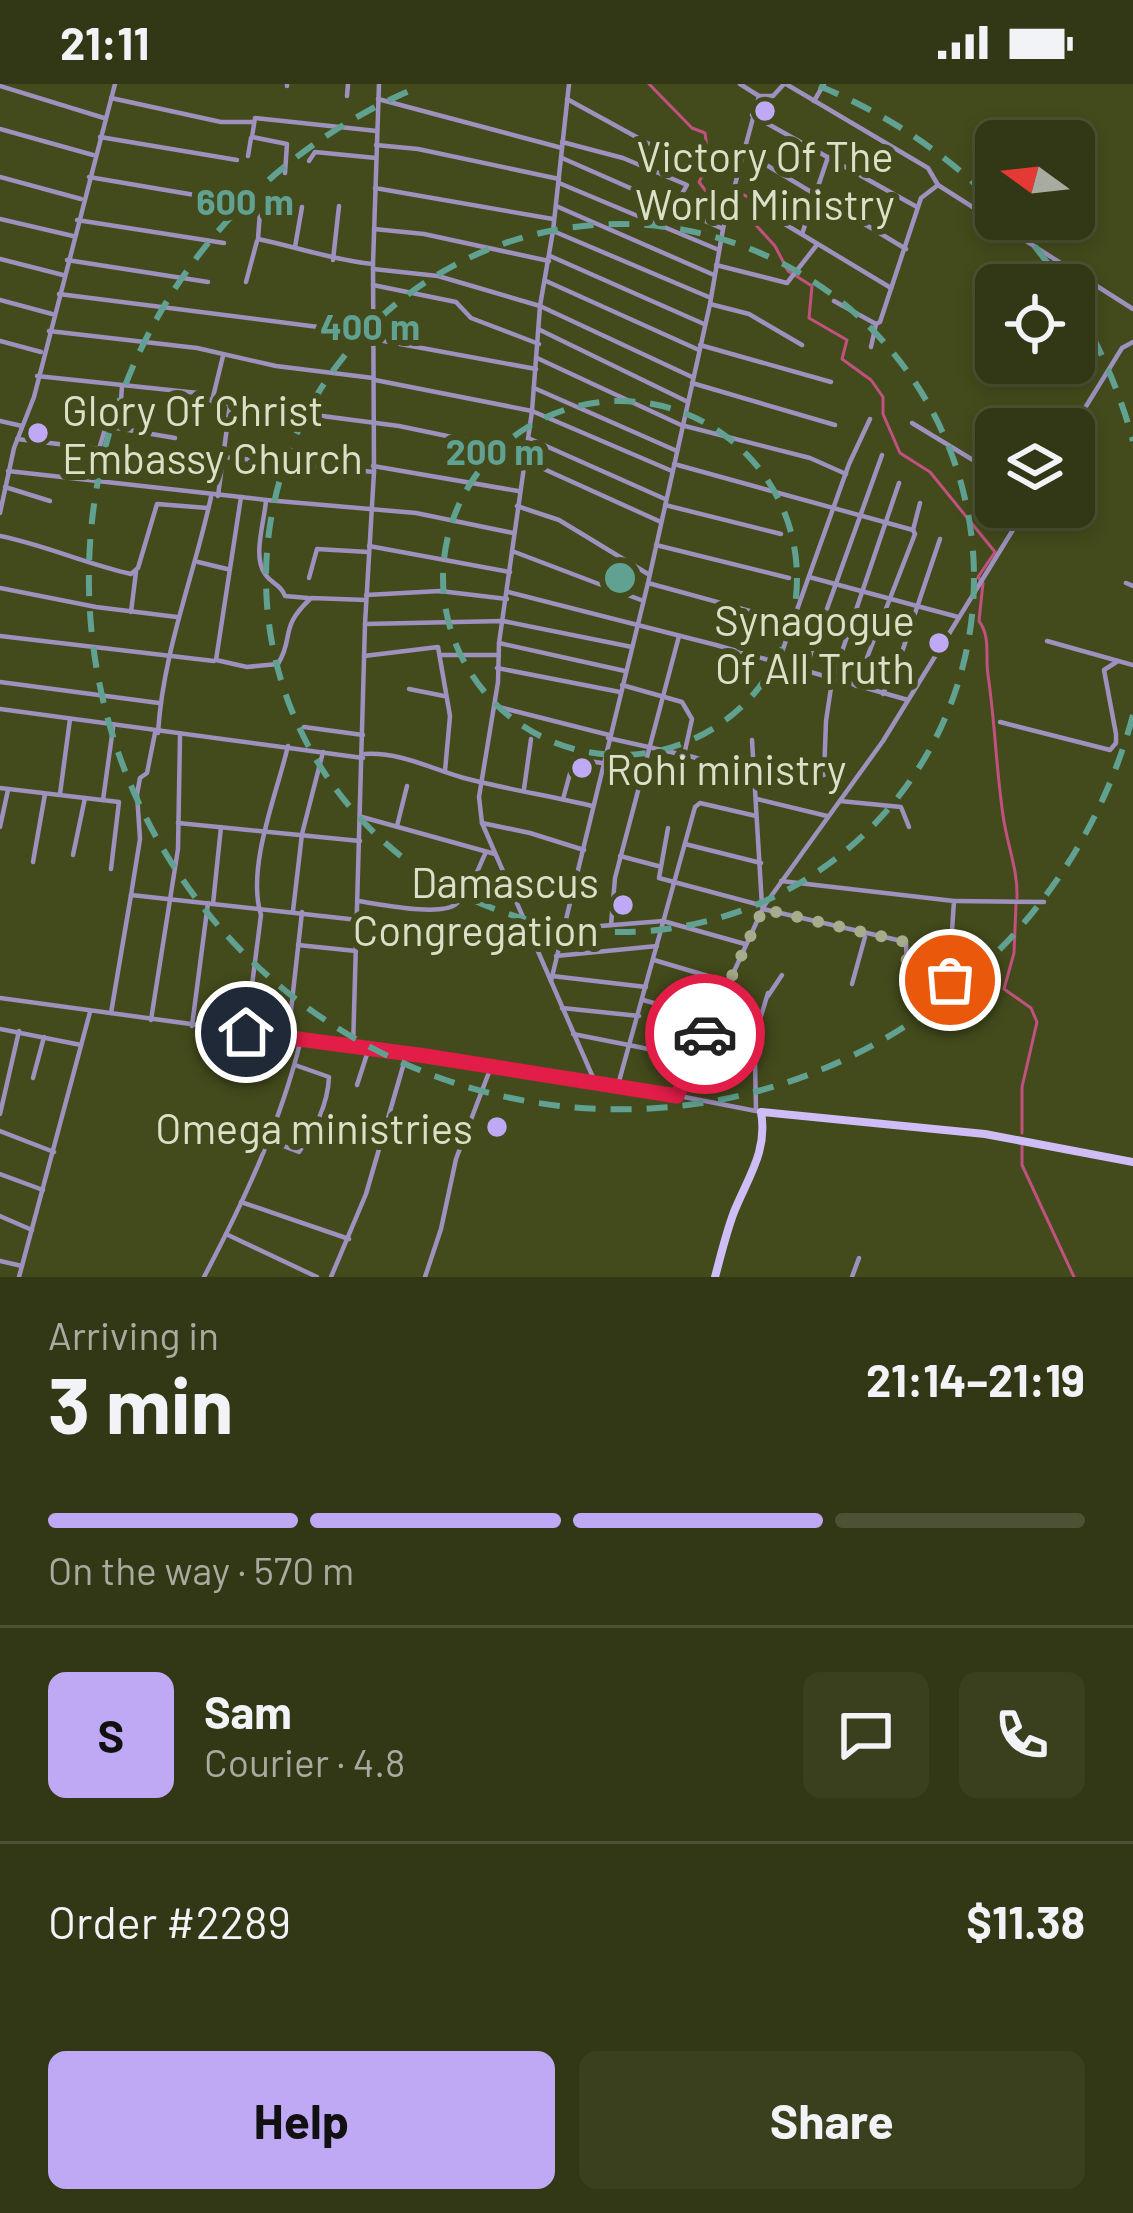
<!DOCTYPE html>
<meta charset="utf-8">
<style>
body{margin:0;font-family:Barlow,sans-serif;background:#3a3f1e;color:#f1f3f6;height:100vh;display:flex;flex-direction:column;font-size:45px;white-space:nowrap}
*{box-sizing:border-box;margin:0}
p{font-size:39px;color:#a8aca0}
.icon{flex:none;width:66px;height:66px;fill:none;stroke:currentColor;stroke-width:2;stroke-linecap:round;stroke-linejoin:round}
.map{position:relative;height:1193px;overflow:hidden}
.details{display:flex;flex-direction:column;background:#323815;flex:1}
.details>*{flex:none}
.needle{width:78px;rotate:285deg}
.controls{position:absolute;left:975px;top:36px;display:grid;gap:24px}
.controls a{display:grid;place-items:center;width:120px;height:120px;border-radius:18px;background:#323815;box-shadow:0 6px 18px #0003,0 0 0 3px #4d5234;font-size:60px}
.pin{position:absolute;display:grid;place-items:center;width:102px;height:102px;color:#fff;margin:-51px;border:6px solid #fff;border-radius:50%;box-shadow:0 3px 12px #0007}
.courier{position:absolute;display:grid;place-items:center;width:120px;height:120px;margin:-60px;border:9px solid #e11d48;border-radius:50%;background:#fff;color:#222;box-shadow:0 3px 15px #0007}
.headline em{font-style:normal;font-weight:700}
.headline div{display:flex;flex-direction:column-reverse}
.headline{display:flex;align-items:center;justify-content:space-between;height:204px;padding:0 48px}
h1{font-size:78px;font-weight:700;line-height:90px}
.bar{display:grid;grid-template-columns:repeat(4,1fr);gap:18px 12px;align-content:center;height:144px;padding:0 48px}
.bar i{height:15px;border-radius:9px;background:#4d5234}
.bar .selected{background:#bfa8f4}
.bar p{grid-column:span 4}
.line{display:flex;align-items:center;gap:30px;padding:0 48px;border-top:3px solid #4d5234}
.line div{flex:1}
.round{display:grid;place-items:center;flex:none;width:126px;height:126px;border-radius:18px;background:#3a3f1e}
.action{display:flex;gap:24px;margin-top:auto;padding:24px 48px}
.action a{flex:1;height:138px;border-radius:18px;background:#bfa8f4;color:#111;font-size:48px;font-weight:700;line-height:138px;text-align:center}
.action a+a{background:#3a3f1e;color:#f1f3f6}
.status{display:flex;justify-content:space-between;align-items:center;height:84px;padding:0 60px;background:#323815;direction:ltr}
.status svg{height:33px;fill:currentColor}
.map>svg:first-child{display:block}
</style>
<div class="status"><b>21:11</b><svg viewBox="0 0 49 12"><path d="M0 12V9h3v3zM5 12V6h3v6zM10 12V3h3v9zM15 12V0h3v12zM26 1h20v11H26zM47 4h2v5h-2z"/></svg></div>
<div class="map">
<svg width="1133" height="1193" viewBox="0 0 1133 1193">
<rect width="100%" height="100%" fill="#434b1c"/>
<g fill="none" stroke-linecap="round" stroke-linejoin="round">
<!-- stream -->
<g stroke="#c1517e" stroke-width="3">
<path d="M649,0l43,44 13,5 4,30 -10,19 9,12 14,8 12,-11 19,8v23l22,24 13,25 24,15 -3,32 38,22 -5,19 29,21 12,17v17l17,39 30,19 65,80 -17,25 5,6 -4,38c12,16 6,35 9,54 7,47 8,93 15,140 4,30 15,54 14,83"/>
<polyline points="1016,820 1014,869 1004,905 1031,924 1037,938 1022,1003 1022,1049"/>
<polyline points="1022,1062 1022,1081 1074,1193"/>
</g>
<!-- street -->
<g stroke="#9e91be" stroke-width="4.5">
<polyline points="569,0 553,147 540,222 532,327 499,559 498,598 479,713 482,739 595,998"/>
<polyline points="740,0 759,12"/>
<polyline points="786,0 928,84 938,101 1133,225"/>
<polyline points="0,2 104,34"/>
<polyline points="287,2 287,0"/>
<polyline points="347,12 348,0"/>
<polyline points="111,14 221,38 252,38"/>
<polyline points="378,15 562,64"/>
<polyline points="567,15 651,61"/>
<polyline points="814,17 824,0"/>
<polyline points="752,31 917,123"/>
<polyline points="0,45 93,71"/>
<polyline points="100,53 237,76"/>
<polyline points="562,58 623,74 687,101 675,122"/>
<polyline points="376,61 418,65 559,95"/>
<polyline points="743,67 906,165"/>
<polyline points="248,72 251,54"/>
<polyline points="562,74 721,144"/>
<polyline points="309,77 315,68 376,74"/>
<polyline points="285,89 287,60 252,53 255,34 377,47"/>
<polyline points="0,93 81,115"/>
<polyline points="89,93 224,116"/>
<polyline points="559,99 719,166"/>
<polyline points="375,104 553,135"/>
<path d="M261,114l-3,41c39,8 74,21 115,25"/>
<polyline points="556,122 714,191"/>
<polyline points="0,135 73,152"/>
<polyline points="77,136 224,159"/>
<polyline points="783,139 891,204"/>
<polyline points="374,145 424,150 549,177"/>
<polyline points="553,147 711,214"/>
<polyline points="802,150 828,73"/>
<polyline points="295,163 302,123"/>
<polyline points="550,172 704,240"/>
<polyline points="0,175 63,191"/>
<polyline points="67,176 208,198"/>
<polyline points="333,176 339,122"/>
<polyline points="716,181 787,199 816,162"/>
<polyline points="373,185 438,192 540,222 692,293"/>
<polyline points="546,197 699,266"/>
<polyline points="246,198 257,157"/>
<polyline points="373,201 456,218 471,234 539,260"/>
<polyline points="59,210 373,250"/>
<polyline points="0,216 52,230"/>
<polyline points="834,217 876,240 880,238 921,114 938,101"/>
<polyline points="710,220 749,230 802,261"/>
<polyline points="540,246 686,317"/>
<polyline points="49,247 197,264 276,282 373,294"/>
<polyline points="373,255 536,285"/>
<polyline points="0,257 41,268"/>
<polyline points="700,261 831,298"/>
<polyline points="871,263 876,240"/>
<polyline points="537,274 681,341 810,374 846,390"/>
<polyline points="37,292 198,309 212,317 230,320"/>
<polyline points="375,296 532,327 672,387"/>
<polyline points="692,299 835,341"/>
<polyline points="534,304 677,367"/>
<polyline points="212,317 223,272"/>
<polyline points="70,336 175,354"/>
<polyline points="0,337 22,342"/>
<polyline points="912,339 996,390"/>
<polyline points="119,344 122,302"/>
<polyline points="1072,345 1122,264 1133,258"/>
<polyline points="528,354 665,415"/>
<polyline points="17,355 99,365 106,342"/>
<polyline points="224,373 374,388"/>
<polyline points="524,376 661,438"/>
<polyline points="674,380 913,446 915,450 856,602"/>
<polyline points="373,382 518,407"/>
<path d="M8,387l233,26 -25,163 31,7 31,-3c17,-28 0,-35 33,-66l55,2"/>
<polyline points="5,403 50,417"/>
<polyline points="218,412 230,320 399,342 524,368"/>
<path d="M241,413l25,3c-1,20 -14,56 -1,74 7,11 15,9 20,22l23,2"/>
<polyline points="266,416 416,429 513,449"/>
<polyline points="665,421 781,450"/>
<polyline points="517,422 559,436 648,490"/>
<polyline points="0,429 14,364 34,313 115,0"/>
<polyline points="913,446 920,419"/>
<path d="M0,452c45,9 86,28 131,38l7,-6 19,-64 51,4"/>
<polyline points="656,461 789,494"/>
<polyline points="369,462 510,488"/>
<polyline points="512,467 641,516"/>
<polyline points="198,478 227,485"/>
<polyline points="809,493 958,533"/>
<polyline points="309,494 317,465 368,468"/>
<polyline points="648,499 776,534"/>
<polyline points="1126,499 1133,502"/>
<polyline points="0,504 96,523 177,533"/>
<polyline points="508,508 716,561 908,616"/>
<polyline points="366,511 440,507 507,515"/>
<polyline points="131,528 136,488"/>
<polyline points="365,540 503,537 632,563"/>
<polyline points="0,552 214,577"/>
<polyline points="1047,557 1133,581"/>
<polyline points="499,559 625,587"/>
<polyline points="440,571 499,571"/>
<polyline points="364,572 438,563 450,632 445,687"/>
<polyline points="778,579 849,380 870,335"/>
<polyline points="497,584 620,608"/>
<polyline points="804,589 882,371"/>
<polyline points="0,598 159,619"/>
<polyline points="622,601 682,618 692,635 684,671"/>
<polyline points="409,605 444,612"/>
<polyline points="883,610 903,565 940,455"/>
<polyline points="495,622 609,651"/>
<polyline points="0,625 363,674"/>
<polyline points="1000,638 1110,666 1116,659 1116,650 1104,586 1118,577"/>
<polyline points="304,643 363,651"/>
<path d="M158,649c5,-82 36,-157 53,-236"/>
<polyline points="608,654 693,673 756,694"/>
<polyline points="752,656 762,822"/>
<path d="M365,670c37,-2 66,15 99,24 42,11 86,18 128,28"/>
<polyline points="805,693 824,691 826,637 832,597 899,399"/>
<polyline points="0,704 119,718 111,785"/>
<polyline points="524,705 531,655"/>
<polyline points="60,710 70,635"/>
<polyline points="563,715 574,675 602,679"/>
<polyline points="757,715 827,732"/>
<polyline points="103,716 113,644"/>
<polyline points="840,717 901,723 909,743"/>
<polyline points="362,733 495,770"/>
<polyline points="178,739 360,757"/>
<polyline points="482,739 530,749 584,766"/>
<polyline points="397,742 407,702"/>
<polyline points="0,743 8,706"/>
<polyline points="668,744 659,794 764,822"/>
<polyline points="685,760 761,779"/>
<polyline points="73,771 85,714"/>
<polyline points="620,772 658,782"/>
<polyline points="33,778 45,710"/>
<polyline points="781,797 954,817 947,922"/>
<polyline points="131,811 140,755 137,710 140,694 147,689 155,649"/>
<path d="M358,817c22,3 82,16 98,3 15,-11 22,-36 30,-52"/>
<polyline points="954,817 1044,818"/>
<polyline points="213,820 221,743"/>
<polyline points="763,825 906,858 907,889 950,895"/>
<polyline points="293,827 302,750 323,668"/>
<polyline points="611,841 615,794 679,552"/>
<polyline points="563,845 663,837 745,860"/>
<polyline points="298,861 356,867"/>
<polyline points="556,872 657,862"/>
<polyline points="654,876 728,898"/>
<polyline points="552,892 646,903"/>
<polyline points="551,897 648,499 710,220 723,145 759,12 773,12 784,0"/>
<polyline points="852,900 865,853"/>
<polyline points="768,912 782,891"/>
<polyline points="0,914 426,972 649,1006 761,1028"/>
<polyline points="643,916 711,935"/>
<polyline points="562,924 639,932"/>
<polyline points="111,929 131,811 358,836"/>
<polyline points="151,936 178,765 180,652"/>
<polyline points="192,942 208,819"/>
<polyline points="0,945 81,961"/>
<path d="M246,948l15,-117c-15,-47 16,-122 27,-169"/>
<polyline points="573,950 694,974"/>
<polyline points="288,953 302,828"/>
<polyline points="353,964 365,540 374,388 373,180 379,0"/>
<polyline points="33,994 44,953"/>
<polyline points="357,1001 368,967"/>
<polyline points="618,1001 695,723 700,719 756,732"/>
<polyline points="677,1012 764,822 883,657 1027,423"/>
<polyline points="756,1025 755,979 750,968 768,909"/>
<polyline points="0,1030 19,947"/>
<polyline points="0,1047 54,1068"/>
<path d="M268,1056l31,12c16,-21 29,-49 30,-75l-34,-12"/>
<polyline points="0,1090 43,1106"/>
<polyline points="241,1118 349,1155"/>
<polyline points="0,1132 32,1146"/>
<polyline points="226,1150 317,1193"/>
<polyline points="0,1177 22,1182"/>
<polyline points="19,1193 90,928"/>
<path d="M204,1193c40,-76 77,-155 97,-238"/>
<polyline points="331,1193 366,1110 406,972"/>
<polyline points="425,1193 441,1145 456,1075 491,983"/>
<polyline points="852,1193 859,1174"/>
</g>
<!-- secondary -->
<path stroke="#cebdf7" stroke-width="8" d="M715,1193c6,-22 11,-44 19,-65 14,-35 34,-61 27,-100l224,22 148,28"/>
</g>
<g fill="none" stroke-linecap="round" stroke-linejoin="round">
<!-- done -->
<polyline stroke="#a6ac8c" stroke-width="12" stroke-dasharray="0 21.6" points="705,950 763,825 906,858 907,889 950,896"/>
<!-- route -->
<polyline stroke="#e11d48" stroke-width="15" points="246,948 426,972 677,1012 705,950"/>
</g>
<!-- distance rings -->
<g fill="none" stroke="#61a192" stroke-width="6" stroke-dasharray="21 15">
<circle cx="620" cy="494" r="177"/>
<circle cx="620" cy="494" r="354"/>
<path d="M1133 631A531 531 0 1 1 421 2M819 2A531 531 0 0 1 995 119M1011 135A531 531 0 0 1 1063 201M1075 221A531 531 0 0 1 1133 357"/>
</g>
<!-- markers -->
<g fill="#bfa8f4" stroke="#434b1c" stroke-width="4.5">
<circle cx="765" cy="27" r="12"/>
<circle cx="38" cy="349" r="12"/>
<circle cx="939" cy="559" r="12"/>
<circle cx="582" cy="684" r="12"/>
<circle cx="623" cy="821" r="12"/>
<circle cx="497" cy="1043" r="12"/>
</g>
<g text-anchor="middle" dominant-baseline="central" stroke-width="12" stroke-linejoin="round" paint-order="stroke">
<!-- poi labels -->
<g font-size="42" fill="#dbe1c8" stroke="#434b1c" text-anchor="end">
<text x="765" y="71" text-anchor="middle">Victory Of The<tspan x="765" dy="48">World Ministry</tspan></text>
<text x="62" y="325" text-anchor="start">Glory Of Christ<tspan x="62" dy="48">Embassy Church</tspan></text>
<text x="915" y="535">Synagogue<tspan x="915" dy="48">Of All Truth</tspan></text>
<text x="606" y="684" text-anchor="start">Rohi ministry</text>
<text x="599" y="797">Damascus<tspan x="599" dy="48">Congregation</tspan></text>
<text x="473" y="1043">Omega ministries</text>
</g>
</g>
<circle cx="620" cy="494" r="18" fill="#61a192" stroke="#434b1c" stroke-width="6"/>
<g font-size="36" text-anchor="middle" font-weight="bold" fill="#61a192" stroke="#434b1c" stroke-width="12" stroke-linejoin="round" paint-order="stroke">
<text x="245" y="131">600 m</text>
<text x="370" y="256">400 m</text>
<text x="495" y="381">200 m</text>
</g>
</svg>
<div class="controls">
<a><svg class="needle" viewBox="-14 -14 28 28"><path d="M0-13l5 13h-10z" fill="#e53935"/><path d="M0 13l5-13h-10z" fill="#a8aca0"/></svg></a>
<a><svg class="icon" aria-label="locate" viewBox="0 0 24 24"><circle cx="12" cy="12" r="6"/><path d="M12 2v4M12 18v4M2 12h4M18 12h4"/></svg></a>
<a><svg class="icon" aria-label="layers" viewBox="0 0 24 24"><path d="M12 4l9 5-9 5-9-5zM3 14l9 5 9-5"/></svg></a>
</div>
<div class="pin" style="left:950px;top:896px;background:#ea580c"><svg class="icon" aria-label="bag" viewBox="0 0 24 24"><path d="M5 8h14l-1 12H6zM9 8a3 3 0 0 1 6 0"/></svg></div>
<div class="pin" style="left:246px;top:948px;background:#1f2937"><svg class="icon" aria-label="home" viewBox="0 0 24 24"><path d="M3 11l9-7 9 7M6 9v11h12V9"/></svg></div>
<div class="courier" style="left:705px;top:950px"><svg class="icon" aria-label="car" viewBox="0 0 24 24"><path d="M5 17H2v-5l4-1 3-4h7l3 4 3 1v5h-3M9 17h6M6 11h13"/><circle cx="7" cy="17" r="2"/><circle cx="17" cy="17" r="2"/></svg></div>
</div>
<section class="details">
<div class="headline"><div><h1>3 min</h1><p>Arriving in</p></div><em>21:14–21:19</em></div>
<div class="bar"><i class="selected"></i><i class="selected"></i><i class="selected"></i><i></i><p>On the way · 570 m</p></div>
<div class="line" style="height:216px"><b class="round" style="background:#bfa8f4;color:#111">S</b><div><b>Sam</b><p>Courier · 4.8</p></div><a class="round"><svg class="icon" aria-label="chat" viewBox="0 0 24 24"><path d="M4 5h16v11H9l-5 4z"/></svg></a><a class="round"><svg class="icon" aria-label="phone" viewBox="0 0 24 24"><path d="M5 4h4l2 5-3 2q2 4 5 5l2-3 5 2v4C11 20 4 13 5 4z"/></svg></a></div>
<div class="line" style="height:156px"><div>Order #2289</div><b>$11.38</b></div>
<div class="action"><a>Help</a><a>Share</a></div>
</section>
